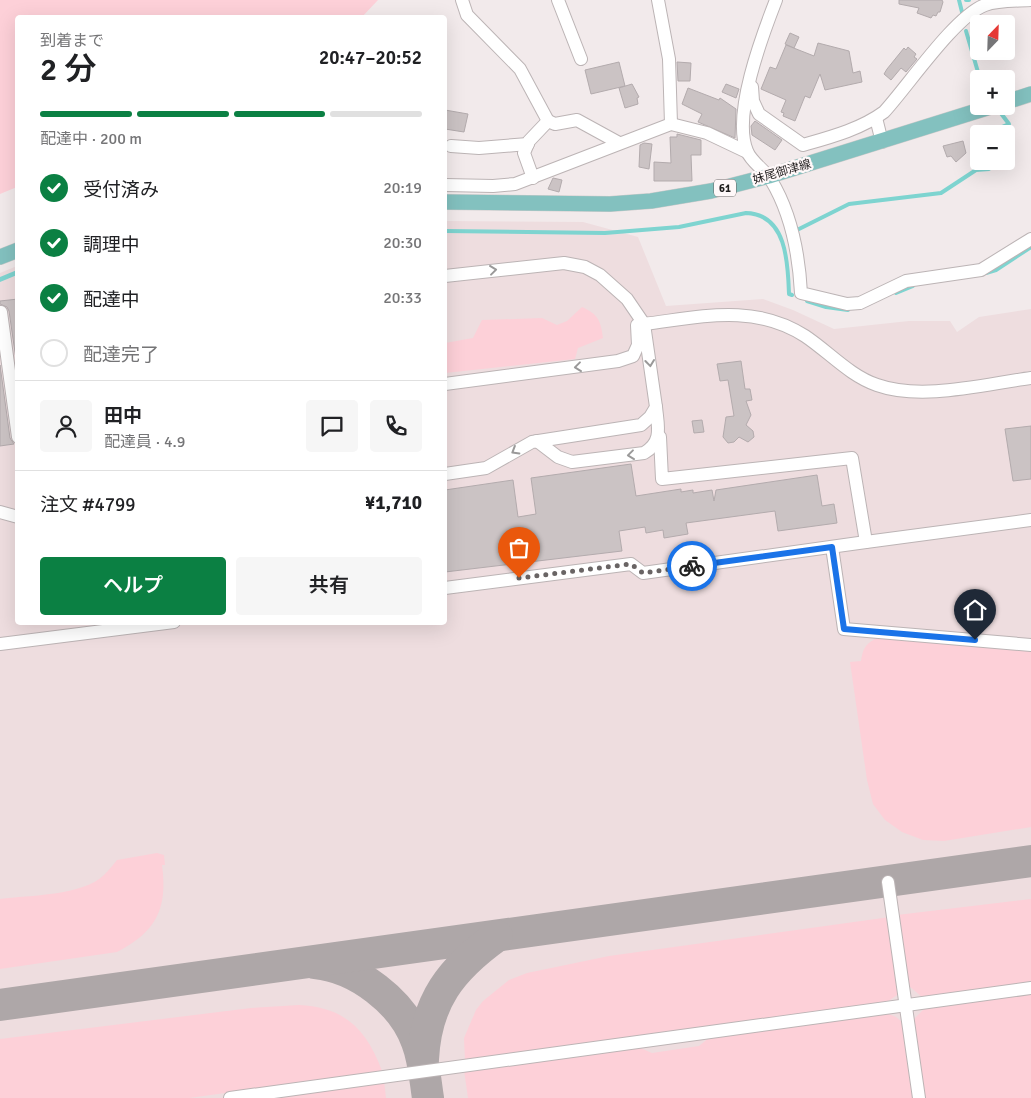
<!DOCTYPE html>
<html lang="ja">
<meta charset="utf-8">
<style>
body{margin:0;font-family:Signika,"Noto Sans JP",sans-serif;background:#f6f6f6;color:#202124;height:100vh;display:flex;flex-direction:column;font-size:19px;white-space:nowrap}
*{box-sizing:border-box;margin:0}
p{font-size:16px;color:#757577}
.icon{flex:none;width:28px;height:28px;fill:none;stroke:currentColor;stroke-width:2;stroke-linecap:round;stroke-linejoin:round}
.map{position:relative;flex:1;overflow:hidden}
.drawer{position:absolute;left:15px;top:15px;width:432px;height:610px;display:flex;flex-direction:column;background:#fff;border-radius:5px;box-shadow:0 5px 20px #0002}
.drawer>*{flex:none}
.needle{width:32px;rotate:23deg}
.fabs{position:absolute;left:970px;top:15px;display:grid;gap:10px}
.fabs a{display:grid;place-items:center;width:45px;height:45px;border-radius:5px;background:#fff;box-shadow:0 5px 20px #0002;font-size:25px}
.pin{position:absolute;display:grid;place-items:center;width:42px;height:42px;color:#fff;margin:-51px -21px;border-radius:50% 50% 50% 0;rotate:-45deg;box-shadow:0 0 5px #0007}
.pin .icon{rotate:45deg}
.courier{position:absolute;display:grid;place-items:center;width:50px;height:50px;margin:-25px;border:4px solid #1a73e8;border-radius:50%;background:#fff;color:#222;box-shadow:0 1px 6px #0007}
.head em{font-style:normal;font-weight:600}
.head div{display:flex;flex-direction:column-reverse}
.head{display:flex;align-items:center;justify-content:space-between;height:85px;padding:0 25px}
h1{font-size:32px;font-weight:600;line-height:38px}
.bar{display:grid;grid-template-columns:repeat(4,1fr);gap:8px 5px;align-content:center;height:60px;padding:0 25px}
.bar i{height:6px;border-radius:4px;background:#e0e0e0}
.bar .current{background:#0b8043}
.bar p{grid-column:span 4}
.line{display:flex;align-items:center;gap:12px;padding:0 25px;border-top:1px solid #e0e0e0}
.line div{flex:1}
.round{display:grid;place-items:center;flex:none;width:52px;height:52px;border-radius:5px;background:#f6f6f6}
ol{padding:0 25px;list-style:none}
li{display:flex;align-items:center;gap:15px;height:55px}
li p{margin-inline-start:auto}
li .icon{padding:5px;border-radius:50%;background:#0b8043;color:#fff;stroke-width:4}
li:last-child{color:#757577}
li i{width:28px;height:28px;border:2px solid #e0e0e0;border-radius:50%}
.primary-button{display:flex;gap:10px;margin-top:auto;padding:10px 25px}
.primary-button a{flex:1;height:58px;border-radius:5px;background:#0b8043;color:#fff;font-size:20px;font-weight:600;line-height:58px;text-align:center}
.primary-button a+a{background:#f6f6f6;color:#202124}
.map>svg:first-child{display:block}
</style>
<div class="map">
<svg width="1031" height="1098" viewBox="0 0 1031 1098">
<rect width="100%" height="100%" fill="#f2eaeb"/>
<!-- built -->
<polygon fill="#eedddf" points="445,221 583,222 638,237 666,306 763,299 793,310 834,329 909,321 950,321 957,332 979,317 1031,309 1031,1098 0,1098 0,273 17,266 18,622 445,622"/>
<!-- green -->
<g fill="#fdd0d8">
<polygon points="0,0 378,0 361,18 18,18 17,187 0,194"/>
<path d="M582,307c16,7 19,14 21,31l-25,10 -3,11 -130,14v-30l28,-5 9,-18 60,-2 15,7 10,-4z"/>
<path d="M877,638l154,13v176l-87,14 -21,-1 -21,-8 -17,-12 -12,-16 -6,-24 -17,-118 11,-1c2,-12 4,-17 16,-23z"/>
<path d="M157,853l7,2 1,10h-3c6,44 -6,67 -45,87l-117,17v-70c30,-4 82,-3 104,-24 5,-5 9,-10 13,-15z"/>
<polygon points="1031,899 1031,982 922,997 909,986 897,915"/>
<polygon points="890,917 900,985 897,995 887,1002 465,1061 464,1038 476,1010 483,1001 509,980 527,973 609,956"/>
<polygon points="1031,993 1031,1098 923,1098 912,1028 914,1019 926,1007"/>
<path d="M299,1005c46,2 68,25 83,66l-193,27h-189v-59l251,-31z"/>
<polygon points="886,1013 896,1017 902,1022 915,1098 468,1098 464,1070 638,1047 652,1053 699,1046 710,1037"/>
<polygon points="384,1081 386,1098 267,1098"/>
</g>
<!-- water -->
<polygon fill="#7ed4d0" points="17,270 17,275 0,282 0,277"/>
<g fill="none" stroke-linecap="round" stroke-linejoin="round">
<!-- stream -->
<g stroke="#7ed4d0" stroke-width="4">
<polyline points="959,0 962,12"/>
<polyline points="966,0 969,0"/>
<polyline points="966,31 980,79"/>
<polyline points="985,134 1009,124 1000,112"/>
<polyline points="797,230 849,204 941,193 976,170 989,169 987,161"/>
<path d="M445,231l160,2 74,-6 67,-14c41,1 42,51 43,81l3,1"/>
<polyline points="986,273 996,270 1031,247"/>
<polyline points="896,293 913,286"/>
<polyline points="807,301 826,307 848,310"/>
</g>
<!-- taxiway -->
<g stroke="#aea7a8" stroke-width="32">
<path d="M315,963c42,4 88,39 102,79 7,18 8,37 11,56"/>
<polyline points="0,1005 1031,861"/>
<path d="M423,1059c3,-58 28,-90 74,-123"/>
</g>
</g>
<!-- building -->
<g fill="#cbc3c4" stroke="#b3abad">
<polygon points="899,0 942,0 943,2 940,12 938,12 936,16 933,15 931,18 917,13 919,8 899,4"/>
<polygon points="790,33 799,37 794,48 785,44"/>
<polygon points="818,43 849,51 853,73 860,71 862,82 825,90 820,74 810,98 805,96 795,121 783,116 784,113 781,112 786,100 761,89 770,67 776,69 786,45 814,56"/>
<polygon points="908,47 916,54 914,57 917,59 906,72 901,68 891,80 884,74 887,69 904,48 906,50"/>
<polygon points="619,62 625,86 591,94 585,70"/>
<polygon points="677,62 691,63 690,81 678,81"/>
<polygon points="632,84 639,97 637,98 638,104 625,108 619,88"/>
<polygon points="726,84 739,89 736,98 722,92"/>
<polygon points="688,88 719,100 720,98 736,109 735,138 698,122 702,114 682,104"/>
<polygon points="445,110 468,114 464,132 445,129"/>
<polygon points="755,121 782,140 775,150 752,135 751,126"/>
<polygon points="677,134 701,140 701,155 691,155 692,181 654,181 654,162 671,163 670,137 677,137"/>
<polygon points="963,141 966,153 956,162 951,156 947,157 943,146"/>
<polygon points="644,143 652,144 649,169 639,167 640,145"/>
<polygon points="553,178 562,180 559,192 548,189"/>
<polygon points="18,299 18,373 9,311 7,307 0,304 0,301"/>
<polygon points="741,361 745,389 750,389 752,400 746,401 751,415 746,425 753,431 754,437 748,442 739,437 734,442 728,443 723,437 726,417 734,416 728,380 720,381 717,364"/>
<polygon points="0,365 10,438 14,444 0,446"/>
<polygon points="702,420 704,432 694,433 692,421"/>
<polygon points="1031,426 1031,479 1013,481 1005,429"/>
<polygon points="631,464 636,496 681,489 681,492 693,490 693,493 712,490 714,501 716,490 817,475 822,506 834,504 837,523 778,531 775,511 686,523 688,534 664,538 663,530 646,533 645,527 619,531 622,551 445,572 445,490 513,480 518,517 536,514 531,478"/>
</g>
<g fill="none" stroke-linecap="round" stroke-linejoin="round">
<!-- minor casing -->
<g stroke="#bcb4b5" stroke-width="14">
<g id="minor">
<polyline points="462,0 467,15 520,69 548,121 529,141 524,153 533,178"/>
<polyline points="558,0 581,59"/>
<polyline points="658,0 669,59 671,124"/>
<path d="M776,0c-14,36 -44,115 -29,151 4,11 18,19 24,29 20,33 28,75 30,113l46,11 13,-1 46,-22 75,-11 50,-31"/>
<path d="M752,87l1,14 6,13 44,31c28,-8 58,-16 81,-33 24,-26 71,-96 101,-107 13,-5 32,-4 46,-5"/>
<polyline points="876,118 882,142"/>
<polyline points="548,121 555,124 577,120 619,143"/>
<polyline points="451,146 479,148 528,144"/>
<polyline points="445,185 493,186 515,184 671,124 707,133 747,152"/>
<polyline points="445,276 564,263 585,267 600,275 627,299 644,324 656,407 650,417 641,425 532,442 486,468 445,474"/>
<polyline points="1,312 18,437"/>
<path d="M644,324c57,-7 110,-21 161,12 24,16 45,40 72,49 45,16 108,-1 154,-7"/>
<polyline points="445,384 618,361 633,356 638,345 637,325"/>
<polyline points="660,437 662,479 852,458 866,542 1031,520"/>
<path d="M537,441l21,16 14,5 72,-9c19,-11 14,-26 12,-46"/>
<polyline points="0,512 18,517"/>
<polyline points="832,547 844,629 1031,645"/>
<polyline points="445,588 631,564 643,573 866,542"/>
<polyline points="0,644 174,622"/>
<polyline points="888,882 919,1098"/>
<polyline points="230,1098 1031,988"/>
</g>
</g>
<!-- major casing -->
<g stroke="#c9c9c9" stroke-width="16">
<g id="major">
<polyline points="1006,102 1031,94"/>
<polyline points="445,202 610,204 651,201 711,191 769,176 993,106"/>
<polyline points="0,257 18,250"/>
</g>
</g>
<!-- minor -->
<use href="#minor" stroke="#fff" stroke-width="12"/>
<!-- major -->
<use href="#major" stroke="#83c1bf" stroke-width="15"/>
</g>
<!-- one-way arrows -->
<defs><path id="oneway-chevron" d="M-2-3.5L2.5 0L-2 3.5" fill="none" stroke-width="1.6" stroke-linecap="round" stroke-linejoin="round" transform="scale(1.25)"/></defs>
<g stroke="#9a9999">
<use href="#oneway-chevron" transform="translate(493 270) rotate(-7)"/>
<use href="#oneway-chevron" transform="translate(650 363) rotate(83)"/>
<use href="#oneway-chevron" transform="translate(578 367) rotate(173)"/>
<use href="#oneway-chevron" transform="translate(515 451) rotate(149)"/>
<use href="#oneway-chevron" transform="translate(631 455) rotate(173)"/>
</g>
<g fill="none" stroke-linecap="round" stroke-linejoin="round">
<!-- done -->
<polyline stroke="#696464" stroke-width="5" stroke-dasharray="0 9" points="519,578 631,564 643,573 692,566"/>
<!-- route -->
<polyline stroke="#1a73e8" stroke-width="6" points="692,566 832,547 844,629 975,640"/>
</g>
<g text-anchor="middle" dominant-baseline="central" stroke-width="4.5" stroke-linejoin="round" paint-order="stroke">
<!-- shield labels -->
<rect fill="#fff8f9" stroke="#625e5e" stroke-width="1" x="714" y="179.5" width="22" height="17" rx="4"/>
<g font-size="11" font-weight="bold" fill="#1f1c1c">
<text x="725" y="188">61</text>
</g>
<!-- street labels -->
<g font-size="12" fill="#1f1c1c" stroke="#fff8f9">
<text transform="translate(782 172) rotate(-16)">妹尾御津線</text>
</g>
</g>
</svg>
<div class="fabs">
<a><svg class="needle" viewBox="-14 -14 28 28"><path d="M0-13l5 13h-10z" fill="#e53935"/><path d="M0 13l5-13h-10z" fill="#757577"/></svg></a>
<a>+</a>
<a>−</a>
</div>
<div class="pin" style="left:519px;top:578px;background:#ea580c"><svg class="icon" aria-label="bag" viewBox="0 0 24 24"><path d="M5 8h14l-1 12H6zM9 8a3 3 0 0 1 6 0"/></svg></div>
<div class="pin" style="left:975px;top:640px;background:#1f2937"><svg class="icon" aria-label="home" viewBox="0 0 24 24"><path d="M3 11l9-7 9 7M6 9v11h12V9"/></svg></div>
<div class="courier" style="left:692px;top:566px"><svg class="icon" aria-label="bike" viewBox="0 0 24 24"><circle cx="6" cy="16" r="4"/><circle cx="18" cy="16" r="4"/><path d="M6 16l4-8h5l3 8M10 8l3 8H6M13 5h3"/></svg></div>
<section class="drawer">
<div class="head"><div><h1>2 分</h1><p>到着まで</p></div><em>20:47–20:52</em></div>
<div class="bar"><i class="current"></i><i class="current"></i><i class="current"></i><i></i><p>配達中 · 200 m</p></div>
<ol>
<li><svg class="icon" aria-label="check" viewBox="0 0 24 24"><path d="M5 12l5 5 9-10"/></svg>受付済み<p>20:19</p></li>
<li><svg class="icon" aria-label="check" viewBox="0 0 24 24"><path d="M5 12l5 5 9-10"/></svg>調理中<p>20:30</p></li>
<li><svg class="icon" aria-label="check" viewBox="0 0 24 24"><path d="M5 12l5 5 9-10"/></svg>配達中<p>20:33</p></li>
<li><i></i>配達完了</li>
</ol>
<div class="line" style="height:90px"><a class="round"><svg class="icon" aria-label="person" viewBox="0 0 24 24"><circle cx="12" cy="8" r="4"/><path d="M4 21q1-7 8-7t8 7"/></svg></a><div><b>田中</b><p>配達員 · 4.9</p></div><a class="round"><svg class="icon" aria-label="chat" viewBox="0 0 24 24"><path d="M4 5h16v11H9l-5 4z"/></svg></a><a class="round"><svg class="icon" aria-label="phone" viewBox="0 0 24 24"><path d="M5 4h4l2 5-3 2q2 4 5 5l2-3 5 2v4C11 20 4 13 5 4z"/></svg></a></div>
<div class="line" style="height:65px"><div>注文 #4799</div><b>¥1,710</b></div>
<div class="primary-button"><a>ヘルプ</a><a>共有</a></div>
</section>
</div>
